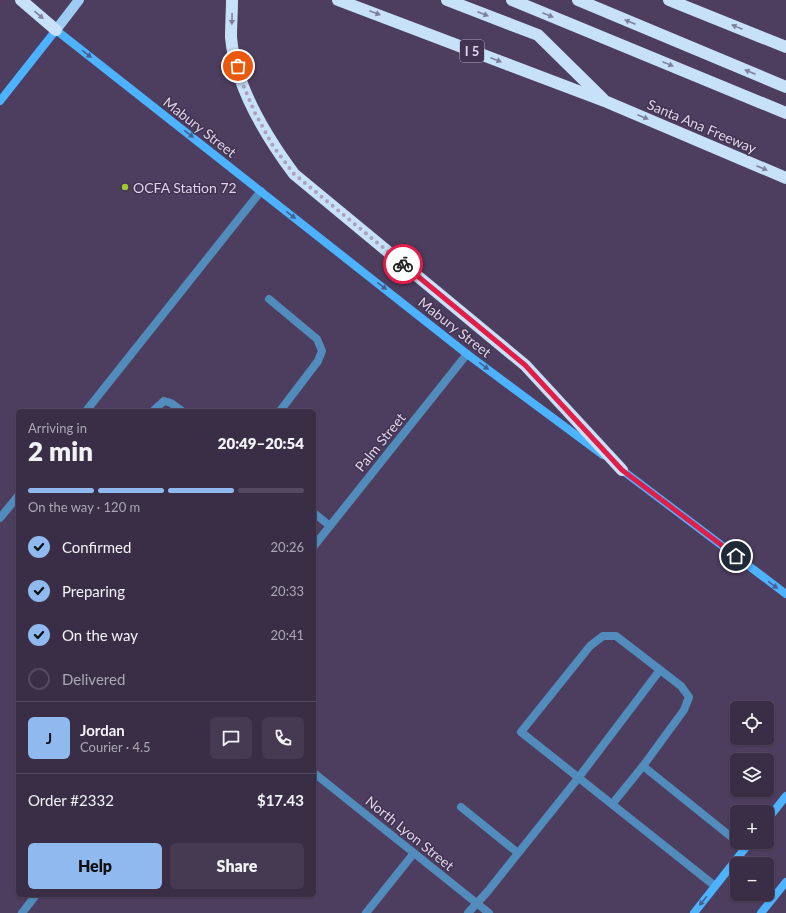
<!DOCTYPE html>
<meta charset="utf-8">
<style>
body{margin:0;font-family:Lato,sans-serif;background:#453a52;color:#f1f3f6;height:100vh;display:flex;flex-direction:column;font-size:15px;white-space:nowrap}
*{box-sizing:border-box;margin:0}
p{font-size:13px;color:#aba8b4}
.icon{flex:none;width:22px;height:22px;fill:none;stroke:currentColor;stroke-width:2;stroke-linecap:round;stroke-linejoin:round}
.map{position:relative;flex:1;overflow:hidden}
.sheet{position:absolute;left:16px;top:409px;width:300px;height:488px;display:flex;flex-direction:column;background:#3a2e47;border-radius:6px;box-shadow:0 1px 3px #0004,0 0 0 1px #544a60}
.sheet>*{flex:none}
.tools{position:absolute;left:730px;top:701px;display:grid;gap:8px}
.tools a{display:grid;place-items:center;width:44px;height:44px;border-radius:6px;background:#3a2e47;box-shadow:0 1px 3px #0004,0 0 0 1px #544a60;font-size:20px}
.pin{position:absolute;display:grid;place-items:center;width:34px;height:34px;color:#fff;margin:-17px;border:2px solid #fff;border-radius:50%;box-shadow:0 1px 4px #0007}
.courier{position:absolute;display:grid;place-items:center;width:40px;height:40px;margin:-20px;border:3px solid #e11d48;border-radius:50%;background:#fff;color:#222;box-shadow:0 1px 5px #0007}
.summary em{font-style:normal;font-weight:800}
.summary div{display:flex;flex-direction:column-reverse}
.summary{display:flex;align-items:center;justify-content:space-between;height:68px;padding:0 12px}
h1{font-size:26px;font-weight:800;line-height:30px}
.bar{display:grid;grid-template-columns:repeat(4,1fr);gap:6px 4px;align-content:center;height:48px;padding:0 12px}
.bar i{height:5px;border-radius:3px;background:#544a60}
.bar .selected{background:#90b9f0}
.bar p{grid-column:span 4}
.line{display:flex;align-items:center;gap:10px;padding:0 12px;border-top:1px solid #544a60}
.line div{flex:1}
.round{display:grid;place-items:center;flex:none;width:42px;height:42px;border-radius:6px;background:#453a52}
ol{padding:0 12px;list-style:none}
li{display:flex;align-items:center;gap:12px;height:44px}
li p{margin-inline-start:auto}
li .icon{padding:4px;border-radius:50%;background:#90b9f0;color:#111;stroke-width:4}
li:last-child{color:#aba8b4}
li i{width:22px;height:22px;border:2px solid #544a60;border-radius:50%}
.primary-button{display:flex;gap:8px;margin-top:auto;padding:8px 12px}
.primary-button a{flex:1;height:46px;border-radius:6px;background:#90b9f0;color:#111;font-size:16px;font-weight:800;line-height:46px;text-align:center}
.primary-button a+a{background:#453a52;color:#f1f3f6}
.map>svg:first-child{display:block}
</style>
<div class="map">
<svg width="786" height="913" viewBox="0 0 786 913">
<rect width="100%" height="100%" fill="#4d3e5f"/>
<g fill="none" stroke-linecap="round" stroke-linejoin="round">
<!-- service -->
<g stroke="#518cbd" stroke-width="8">
<polyline points="269,299 317,339 322,351 318,361 280,411"/>
<polyline points="86,411 261,191"/>
<polyline points="153,411 164,401 171,403 182,411"/>
<polyline points="314,513 330,526"/>
<polyline points="0,518 18,496"/>
<polyline points="613,803 643,766"/>
<polyline points="461,807 518,853"/>
<polyline points="715,886 521,732 590,646 603,636 616,636 681,686 689,697 684,710 643,766 745,848"/>
<polyline points="366,913 414,853"/>
<polyline points="468,913 488,891 579,777 660,670"/>
</g>
<!-- minor -->
<g stroke="#518cbd" stroke-width="8">
<polyline points="314,546 467,354"/>
<polyline points="314,773 489,913"/>
<polyline points="22,913 36,895"/>
</g>
<!-- secondary -->
<g stroke="#4db2ff" stroke-width="8">
<polyline points="0,101 56,30 467,354 603,455"/>
<polyline points="618,467 786,594"/>
<polyline points="767,820 786,796"/>
<polyline points="694,913 750,842"/>
<polyline points="761,913 786,882"/>
</g>
<!-- primary -->
<polyline stroke="#9dcbf2" stroke-width="10" points="56,30 79,0"/>
<!-- motorway -->
<g stroke="#c7e1f9" stroke-width="12">
<polyline points="21,0 56,30"/>
<path d="M232,0c0,12 -1,25 -1,37 4,49 34,98 63,137l231,191 97,105"/>
<polyline points="338,0 607,102 786,178"/>
<polyline points="447,0 538,35 603,99"/>
<polyline points="512,0 786,113"/>
<polyline points="578,0 786,87"/>
<polyline points="669,0 786,47"/>
</g>
</g>
<!-- one-way arrows -->
<defs><path id="oneway-solid" d="M-6-.8H1V-3.2L6.5 0L1 3.2V.8H-6Z"/></defs>
<g fill="#7e819e">
<use href="#oneway-solid" transform="translate(375 13) rotate(21)"/>
<use href="#oneway-solid" transform="translate(483 14) rotate(21)"/>
<use href="#oneway-solid" transform="translate(39 15) rotate(41)"/>
<use href="#oneway-solid" transform="translate(548 15) rotate(22)"/>
<use href="#oneway-solid" transform="translate(232 19) rotate(91)"/>
<use href="#oneway-solid" transform="translate(630 22) rotate(-157)"/>
<use href="#oneway-solid" transform="translate(737 27) rotate(-158)"/>
<use href="#oneway-solid" transform="translate(496 60) rotate(21)"/>
<use href="#oneway-solid" transform="translate(668 64) rotate(22)"/>
<use href="#oneway-solid" transform="translate(750 72) rotate(-157)"/>
<use href="#oneway-solid" transform="translate(643 117) rotate(23)"/>
<use href="#oneway-solid" transform="translate(762 168) rotate(23)"/>
</g>
<g fill="#465f8f">
<use href="#oneway-solid" transform="translate(87 54) rotate(38)"/>
<use href="#oneway-solid" transform="translate(189 134) rotate(38)"/>
<use href="#oneway-solid" transform="translate(291 215) rotate(38)"/>
<use href="#oneway-solid" transform="translate(382 286) rotate(38)"/>
<use href="#oneway-solid" transform="translate(484 366) rotate(37)"/>
<use href="#oneway-solid" transform="translate(773 585) rotate(37)"/>
<use href="#oneway-solid" transform="translate(703 901) rotate(129)"/>
</g>
<g fill="none" stroke-linecap="round" stroke-linejoin="round">
<!-- done -->
<polyline stroke="#aca1b9" stroke-width="4" stroke-dasharray="0 7.2" points="238,66 241,80 255,113 273,146 294,174 403,264"/>
<!-- route -->
<polyline stroke="#e11d48" stroke-width="5" points="403,264 525,365 622,470 736,556"/>
</g>
<!-- markers -->
<circle fill="#9dca2f" stroke="#423353" stroke-width="1.5" cx="125" cy="187" r="4"/>
<g text-anchor="middle" dominant-baseline="central" stroke-width="3" stroke-linejoin="round" paint-order="stroke">
<!-- shield labels -->
<rect fill="#423353" stroke="#b0a5bd" stroke-width="1" x="460" y="40" width="24" height="22" rx="3"/>
<g font-size="13" font-weight="bold" fill="#dfd6ea">
<text x="472" y="51">I 5</text>
</g>
<!-- street labels -->
<g font-size="14" fill="#dfd6ea" stroke="#423353">
<text transform="translate(702 126) rotate(23)">Santa Ana Freeway</text>
<text transform="translate(200 127) rotate(38)">Mabury Street</text>
<text transform="translate(455 327) rotate(38)">Mabury Street</text>
<text transform="translate(380 442) rotate(-51)">Palm Street</text>
<text transform="translate(410 833) rotate(39)">North Lyon Street</text>
</g>
<!-- poi labels -->
<g font-size="14" fill="#dfd6ea" stroke="#423353" text-anchor="start">
<text x="133" y="187">OCFA Station 72</text>
</g>
</g>
</svg>
<div class="tools">
<a><svg class="icon" aria-label="locate" viewBox="0 0 24 24"><circle cx="12" cy="12" r="6"/><path d="M12 2v4M12 18v4M2 12h4M18 12h4"/></svg></a>
<a><svg class="icon" aria-label="layers" viewBox="0 0 24 24"><path d="M12 4l9 5-9 5-9-5zM3 14l9 5 9-5"/></svg></a>
<a>+</a>
<a>−</a>
</div>
<div class="pin" style="left:238px;top:66px;background:#ea580c"><svg class="icon" aria-label="bag" viewBox="0 0 24 24"><path d="M5 8h14l-1 12H6zM9 8a3 3 0 0 1 6 0"/></svg></div>
<div class="pin" style="left:736px;top:556px;background:#1f2937"><svg class="icon" aria-label="home" viewBox="0 0 24 24"><path d="M3 11l9-7 9 7M6 9v11h12V9"/></svg></div>
<div class="courier" style="left:403px;top:264px"><svg class="icon" aria-label="bike" viewBox="0 0 24 24"><circle cx="6" cy="16" r="4"/><circle cx="18" cy="16" r="4"/><path d="M6 16l4-8h5l3 8M10 8l3 8H6M13 5h3"/></svg></div>
<section class="sheet">
<div class="summary"><div><h1>2 min</h1><p>Arriving in</p></div><em>20:49–20:54</em></div>
<div class="bar"><i class="selected"></i><i class="selected"></i><i class="selected"></i><i></i><p>On the way · 120 m</p></div>
<ol>
<li><svg class="icon" aria-label="check" viewBox="0 0 24 24"><path d="M5 12l5 5 9-10"/></svg>Confirmed<p>20:26</p></li>
<li><svg class="icon" aria-label="check" viewBox="0 0 24 24"><path d="M5 12l5 5 9-10"/></svg>Preparing<p>20:33</p></li>
<li><svg class="icon" aria-label="check" viewBox="0 0 24 24"><path d="M5 12l5 5 9-10"/></svg>On the way<p>20:41</p></li>
<li><i></i>Delivered</li>
</ol>
<div class="line" style="height:72px"><b class="round" style="background:#90b9f0;color:#111">J</b><div><b>Jordan</b><p>Courier · 4.5</p></div><a class="round"><svg class="icon" aria-label="chat" viewBox="0 0 24 24"><path d="M4 5h16v11H9l-5 4z"/></svg></a><a class="round"><svg class="icon" aria-label="phone" viewBox="0 0 24 24"><path d="M5 4h4l2 5-3 2q2 4 5 5l2-3 5 2v4C11 20 4 13 5 4z"/></svg></a></div>
<div class="line" style="height:52px"><div>Order #2332</div><b>$17.43</b></div>
<div class="primary-button"><a>Help</a><a>Share</a></div>
</section>
</div>
